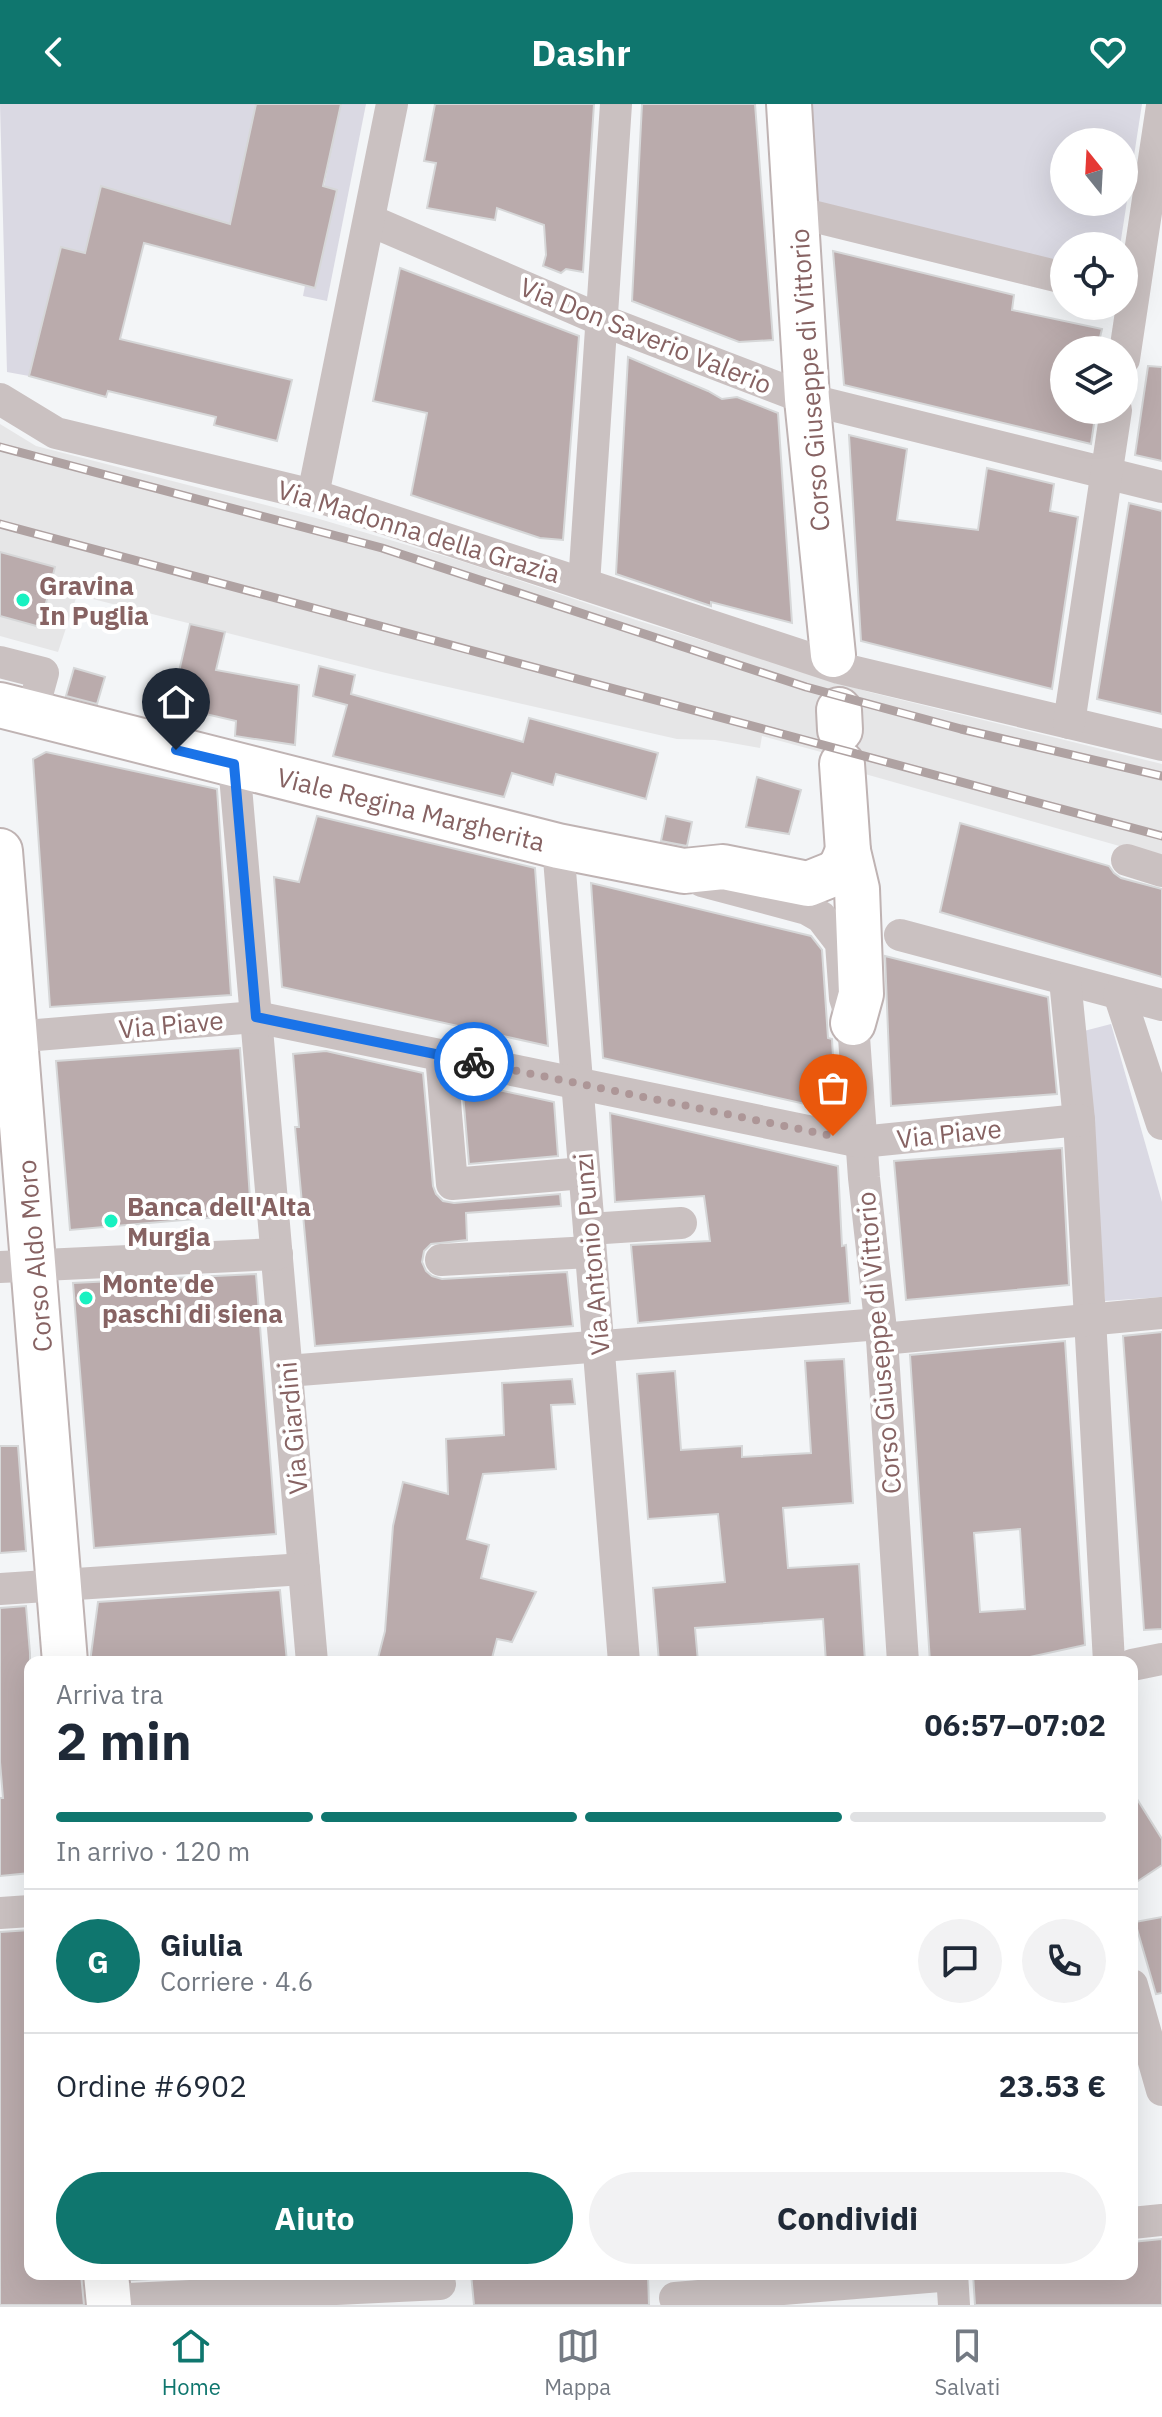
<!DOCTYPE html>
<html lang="it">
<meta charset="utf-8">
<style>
body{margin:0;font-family:"IBM Plex Sans",sans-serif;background:#f2f2f3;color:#1f2937;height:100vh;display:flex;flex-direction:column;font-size:30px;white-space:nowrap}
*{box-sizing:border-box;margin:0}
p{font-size:26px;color:#747a83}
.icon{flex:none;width:44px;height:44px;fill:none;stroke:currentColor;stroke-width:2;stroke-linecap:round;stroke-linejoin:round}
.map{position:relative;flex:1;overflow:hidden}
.details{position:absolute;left:24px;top:1552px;width:1114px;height:624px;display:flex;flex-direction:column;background:#fff;border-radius:16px;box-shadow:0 8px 32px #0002}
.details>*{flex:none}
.needle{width:52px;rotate:342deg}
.fabs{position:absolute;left:1050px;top:24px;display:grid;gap:16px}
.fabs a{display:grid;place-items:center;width:88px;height:88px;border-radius:50%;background:#fff;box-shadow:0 8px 32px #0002;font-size:40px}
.pin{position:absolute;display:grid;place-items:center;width:68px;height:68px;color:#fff;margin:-82px -34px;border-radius:50% 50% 50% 0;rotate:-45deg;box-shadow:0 0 8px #0007}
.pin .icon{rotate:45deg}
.courier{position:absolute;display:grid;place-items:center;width:80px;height:80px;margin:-40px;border:6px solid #1a73e8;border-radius:50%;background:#fff;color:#222;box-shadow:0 2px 10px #0007}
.headline em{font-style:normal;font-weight:800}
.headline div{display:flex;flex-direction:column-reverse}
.headline{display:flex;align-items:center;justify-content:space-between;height:136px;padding:0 32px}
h1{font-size:52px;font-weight:800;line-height:60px}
.bar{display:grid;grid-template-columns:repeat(4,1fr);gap:12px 8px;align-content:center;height:96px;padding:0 32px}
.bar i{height:10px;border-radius:6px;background:#e0e1e3}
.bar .active{background:#0f766e}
.bar p{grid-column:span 4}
.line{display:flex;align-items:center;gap:20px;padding:0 32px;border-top:2px solid #e0e1e3}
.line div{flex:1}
.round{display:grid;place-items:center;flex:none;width:84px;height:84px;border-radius:42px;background:#f2f2f3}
.cta{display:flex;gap:16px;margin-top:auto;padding:16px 32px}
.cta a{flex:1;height:92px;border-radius:48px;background:#0f766e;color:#fff;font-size:32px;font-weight:800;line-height:92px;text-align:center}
.cta a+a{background:#f2f2f3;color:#1f2937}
header{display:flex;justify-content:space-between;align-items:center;height:104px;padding:0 32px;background:#0f766e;color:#fff;font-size:36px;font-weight:800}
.dock{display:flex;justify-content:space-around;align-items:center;height:112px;border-top:2px solid #e0e1e3;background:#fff;font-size:22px;color:#747a83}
.dock a{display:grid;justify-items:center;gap:4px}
.dock .active{color:#0f766e}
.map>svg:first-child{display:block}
</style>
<header><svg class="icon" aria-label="back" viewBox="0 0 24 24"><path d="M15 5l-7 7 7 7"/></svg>Dashr<svg class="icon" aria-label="heart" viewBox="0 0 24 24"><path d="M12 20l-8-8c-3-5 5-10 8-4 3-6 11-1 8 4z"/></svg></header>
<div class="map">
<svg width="1162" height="2201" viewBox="0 0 1162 2201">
<rect width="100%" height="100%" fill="#f3f5f7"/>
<!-- built -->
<polygon fill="#e6e6e7" points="0,320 36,342 316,414 461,457 636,516 869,588 1162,660 1162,754 858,668 823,656 821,648 762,632 760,644 715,636 677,635 386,569 77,491 58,548 0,532"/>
<!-- green -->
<g fill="#dad9e3" fill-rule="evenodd">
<polygon points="0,0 256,0 230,120 101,83 85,149 61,144 29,272 7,268"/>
<polygon points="340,0 366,0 327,197 303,192"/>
<path d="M810,0h332l-22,142h-56v16l-247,-58zM1064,38h60v60h-60z"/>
<polygon points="1111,920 1162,1098 1162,1193 1105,1197 1084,927"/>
</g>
<!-- building -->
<g fill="#baabac" stroke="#d6d7d8" stroke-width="2" fill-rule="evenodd">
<polygon points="256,0 341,0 323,82 337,86 315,184 144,139 120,235 292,276 277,337 214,321 216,313 108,287 106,293 29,272 61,143 85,149 101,82 230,120"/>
<polygon points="435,0 594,0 583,168 566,165 561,169 543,162 546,151 544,121 497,104 495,116 427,104 436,59 424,57"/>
<polygon points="642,0 755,0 773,236 739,238 632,197"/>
<polygon points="833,147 1014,191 1012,206 1102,225 1097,246 1064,246 1064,306 1096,306 1091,340 844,281"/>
<polygon points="400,164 579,232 563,436 540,434 411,391 427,309 373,297"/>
<polygon points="628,253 708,287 722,295 737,293 778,309 792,519 711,498 711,502 616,470"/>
<polygon points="1148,262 1162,263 1162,357 1135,351"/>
<polygon points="849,331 907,345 897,416 978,426 987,364 1054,380 1050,407 1078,413 1052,585 861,537"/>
<polygon points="1129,399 1162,407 1162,610 1097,595"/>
<polygon points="0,448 55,463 40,523 0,512"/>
<polygon points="190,520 225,528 216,566 299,581 295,641 235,632 236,617 171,602"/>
<polygon points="319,562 355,571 351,590 523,638 529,614 658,649 646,695 556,670 553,681 512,669 504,693 333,652 347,601 313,592"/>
<polygon points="74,564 105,573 97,600 66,592"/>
<polygon points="46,648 217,685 231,891 50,903 33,655"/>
<polygon points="757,673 801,686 789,730 746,723"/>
<polygon points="317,712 535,764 548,942 282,883 274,773 299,778"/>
<polygon points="666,712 692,718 687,742 661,737"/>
<polygon points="960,719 1109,762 1114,769 1121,774 1162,785 1162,873 940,808"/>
<polygon points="591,779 811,832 822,846 828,934 832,935 836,1007 603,954"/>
<polygon points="885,852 1048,893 1057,990 891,1002"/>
<polygon points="240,944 251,1110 70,1126 56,957"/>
<polygon points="326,947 423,969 433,1082 436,1090 443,1097 454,1099 560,1090 561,1102 466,1109 467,1136 431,1140 424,1147 422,1158 426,1167 432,1172 442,1175 567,1168 573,1222 315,1242 295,1023 299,1023 293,950"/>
<polygon points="462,978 554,998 558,1052 469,1060"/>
<polygon points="610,1009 838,1062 842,1142 846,1141 850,1199 638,1219 631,1141 710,1137 704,1092 615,1098"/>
<polygon points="1062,1044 1069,1181 906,1196 894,1057"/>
<polygon points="256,1170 276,1430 94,1444 73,1179"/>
<polygon points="1162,1228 1162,1525 1144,1526 1123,1232"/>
<path d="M1065,1237l20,304 -78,17h-77l-20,-307zM1020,1425l5,80 -45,3 -6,-79z"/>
<polygon points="844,1255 853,1399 783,1404 788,1464 859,1460 865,1558 826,1558 823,1515 695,1524 698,1558 659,1558 653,1484 725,1478 718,1410 648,1415 637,1270 675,1267 681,1346 742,1342 742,1353 811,1349 805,1257"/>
<polygon points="572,1275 575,1300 551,1301 556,1365 483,1370 467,1435 489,1441 481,1474 536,1488 512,1538 497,1535 491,1558 377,1558 385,1527 393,1422 403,1378 448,1390 446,1335 504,1331 502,1279"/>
<polygon points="0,1342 18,1342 26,1447 0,1449"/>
<polygon points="280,1486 287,1558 90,1558 98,1498"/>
<polygon points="26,1502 30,1549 30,1769 0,1772 0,1694 3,1694 0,1658 0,1504"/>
<polygon points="1132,1687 1162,1735 1162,1761 1132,1781"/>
<polygon points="1162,1813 1162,1889 1156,1890 1135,1818"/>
<polygon points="30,1826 30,2170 81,2170 84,2201 0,2201 0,1828"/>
<polygon points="1162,2135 1162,2201 975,2201 973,2170 1132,2170 1132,2138"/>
<polygon points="131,2170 253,2170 132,2176"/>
<polygon points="471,2170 648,2170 649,2201 474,2201"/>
</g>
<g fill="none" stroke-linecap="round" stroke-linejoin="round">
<!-- secondary casing -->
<g stroke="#bfb3b3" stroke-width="48">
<g id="secondary">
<polyline points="789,0 807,295 833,551"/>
<polyline points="0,601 558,742 684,767 723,763 808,780 833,770 841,763 848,747"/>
<polyline points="839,606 840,626"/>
<polyline points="842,660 848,747 857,785 861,890 853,919"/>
<polyline points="0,747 65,1558"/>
<polyline points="106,2170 109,2201"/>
</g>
</g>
<!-- street -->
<g stroke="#cac1c1" stroke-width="32">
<polyline points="796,108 1064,174"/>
<polyline points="369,116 601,216 807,295 1162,383"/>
<polyline points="1124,255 1162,2"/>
<polyline points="0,295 56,329 313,391 839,564 1162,641"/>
<polyline points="313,391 392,0"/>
<polyline points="584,480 616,0"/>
<polyline points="0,558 43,569 32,609"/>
<polyline points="1069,619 1116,306"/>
<polyline points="234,660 312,1558"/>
<polyline points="558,742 624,1558"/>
<polyline points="1127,756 1162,767"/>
<polyline points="702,777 807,805 821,813 841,839 845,894 853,919 864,1074 882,1235 903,1558"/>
<polyline points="900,831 1162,901"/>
<polyline points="1065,876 1079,1016 1109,1558"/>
<polyline points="1119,890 1162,1020"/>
<polyline points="0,934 256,913 861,1038 1079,1016"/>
<polyline points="441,951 452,1080 584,1069"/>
<polyline points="589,1125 681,1119"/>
<polyline points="441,1156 590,1148"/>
<polyline points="0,1163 277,1150"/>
<polyline points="882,1235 1162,1209"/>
<polyline points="287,1267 880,1220"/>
<polyline points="0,1485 304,1465"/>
<polyline points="1132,1561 1162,1555"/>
<polyline points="0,1809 30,1807"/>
<polyline points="1132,1881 1162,1986"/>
<polyline points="1132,2119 1162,2116"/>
<polyline points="952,2170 954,2201"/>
<polyline points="675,2194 952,2171"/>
<polyline points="108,2196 440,2180"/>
</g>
<!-- secondary -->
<use href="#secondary" stroke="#fff" stroke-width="44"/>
<!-- rail casing -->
<g stroke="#afa2a2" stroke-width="9">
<g id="rail">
<polyline points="0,343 382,444 806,583 961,625 1162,672"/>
<polyline points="0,420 1162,732"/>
</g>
</g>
<!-- rail -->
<use href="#rail" stroke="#fff" stroke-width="6" stroke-dasharray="18" stroke-linecap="butt"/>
</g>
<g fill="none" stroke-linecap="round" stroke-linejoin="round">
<!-- done -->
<polyline stroke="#ad9697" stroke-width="8" stroke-dasharray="0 14.4" points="474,958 833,1032"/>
<!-- route -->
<polyline stroke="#1a73e8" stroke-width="10" points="176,646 234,660 256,913 474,958"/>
</g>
<!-- markers -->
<g fill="#18f1c1" stroke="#fff" stroke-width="3">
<circle cx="23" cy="496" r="8"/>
<circle cx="111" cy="1117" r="8"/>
<circle cx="86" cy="1194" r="8"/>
</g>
<g text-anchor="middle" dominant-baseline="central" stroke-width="8" stroke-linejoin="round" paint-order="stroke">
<!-- street labels -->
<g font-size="26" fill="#876363" stroke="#fff">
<text transform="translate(646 231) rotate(22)">Via Don Saverio Valerio</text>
<text transform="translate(809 276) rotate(-94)">Corso Giuseppe di Vittorio</text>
<text transform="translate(419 427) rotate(17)">Via Madonna della Grazia</text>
<text transform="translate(411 705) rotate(14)">Viale Regina Margherita</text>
<text transform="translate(171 920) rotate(-5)">Via Piave</text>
<text transform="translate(949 1029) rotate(-6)">Via Piave</text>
<text transform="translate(591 1150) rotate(-95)">Vía Antonio Punzi</text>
<text transform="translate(34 1152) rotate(-95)">Corso Aldo Moro</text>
<text transform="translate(878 1239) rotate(-95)">Corso Giuseppe di Vittorio</text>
<text transform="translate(292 1324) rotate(-95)">Via Giardini</text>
</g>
<!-- poi labels -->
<g font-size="26" font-weight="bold" fill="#876363" stroke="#fff" text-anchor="start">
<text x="39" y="481">Gravina<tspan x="39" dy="30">In Puglia</tspan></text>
<text x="127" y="1102">Banca dell'Alta<tspan x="127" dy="30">Murgia</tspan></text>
<text x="102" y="1179">Monte de<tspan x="102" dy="30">paschi di siena</tspan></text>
</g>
</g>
</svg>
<div class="fabs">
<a><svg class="needle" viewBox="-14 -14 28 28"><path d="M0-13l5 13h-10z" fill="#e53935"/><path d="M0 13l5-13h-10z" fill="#747a83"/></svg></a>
<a><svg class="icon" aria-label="locate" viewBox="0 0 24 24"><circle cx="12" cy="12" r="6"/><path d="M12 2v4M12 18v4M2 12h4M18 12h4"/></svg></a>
<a><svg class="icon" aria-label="layers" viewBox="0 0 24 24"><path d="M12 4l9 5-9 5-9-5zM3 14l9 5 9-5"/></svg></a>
</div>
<div class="pin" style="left:833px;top:1032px;background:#ea580c"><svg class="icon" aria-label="bag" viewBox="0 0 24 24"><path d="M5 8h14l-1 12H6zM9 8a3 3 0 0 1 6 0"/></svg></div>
<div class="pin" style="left:176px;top:646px;background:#1f2937"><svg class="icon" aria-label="home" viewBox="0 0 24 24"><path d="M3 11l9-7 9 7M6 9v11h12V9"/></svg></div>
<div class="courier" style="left:474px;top:958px"><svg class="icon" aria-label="bike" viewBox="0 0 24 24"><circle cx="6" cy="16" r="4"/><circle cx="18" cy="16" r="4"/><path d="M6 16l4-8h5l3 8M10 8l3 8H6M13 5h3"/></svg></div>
<section class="details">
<div class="headline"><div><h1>2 min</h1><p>Arriva tra</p></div><em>06:57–07:02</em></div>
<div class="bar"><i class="active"></i><i class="active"></i><i class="active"></i><i></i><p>In arrivo · 120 m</p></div>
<div class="line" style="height:144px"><b class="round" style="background:#0f766e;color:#fff">G</b><div><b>Giulia</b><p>Corriere · 4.6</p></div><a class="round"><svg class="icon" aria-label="chat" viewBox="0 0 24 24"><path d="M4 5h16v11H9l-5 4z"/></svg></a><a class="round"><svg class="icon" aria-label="phone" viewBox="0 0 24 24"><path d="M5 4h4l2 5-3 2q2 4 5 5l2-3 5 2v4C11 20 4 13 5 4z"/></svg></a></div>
<div class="line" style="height:104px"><div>Ordine #6902</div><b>23.53 €</b></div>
<div class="cta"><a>Aiuto</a><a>Condividi</a></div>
</section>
</div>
<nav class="dock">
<a class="active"><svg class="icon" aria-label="home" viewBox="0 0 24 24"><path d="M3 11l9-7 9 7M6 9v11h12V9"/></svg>Home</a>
<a><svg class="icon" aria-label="map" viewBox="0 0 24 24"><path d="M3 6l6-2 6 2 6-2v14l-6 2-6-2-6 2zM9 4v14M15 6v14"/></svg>Mappa</a>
<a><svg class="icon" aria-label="saved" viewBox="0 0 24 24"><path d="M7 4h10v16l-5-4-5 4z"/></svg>Salvati</a>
</nav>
